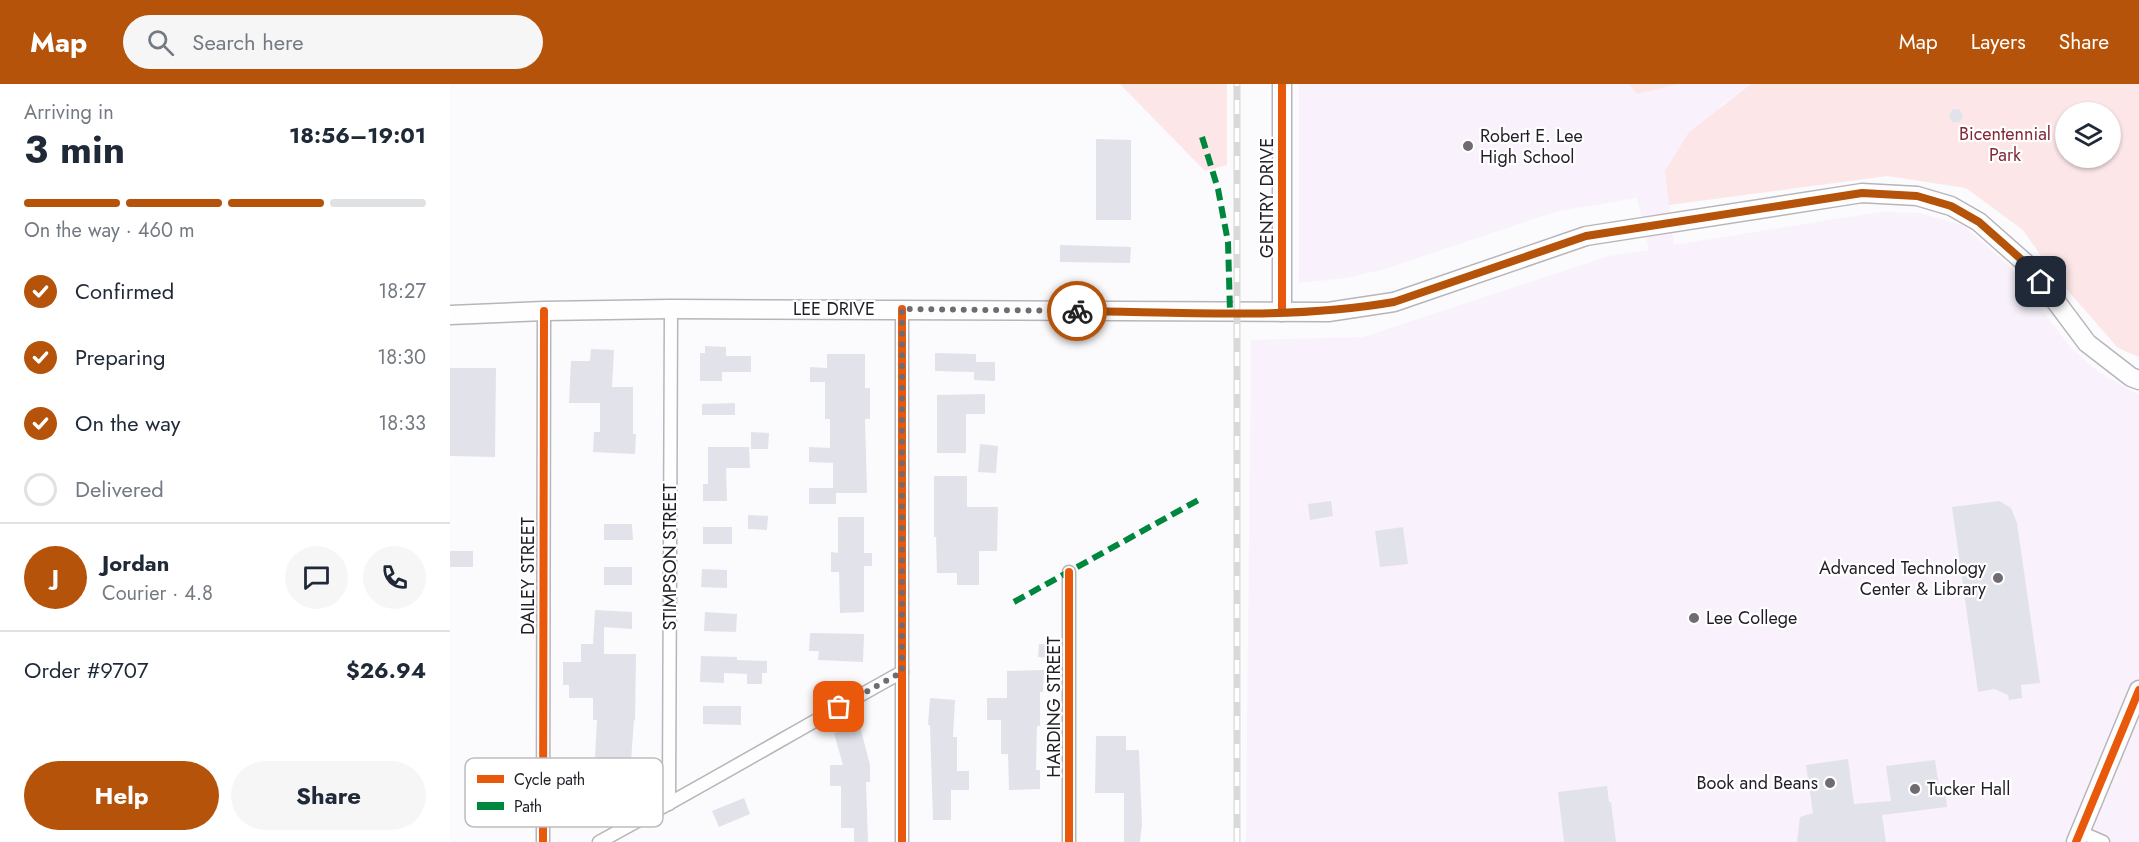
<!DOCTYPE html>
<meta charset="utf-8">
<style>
body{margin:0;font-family:Jost,sans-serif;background:#f6f6f7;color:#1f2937;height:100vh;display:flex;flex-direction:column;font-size:22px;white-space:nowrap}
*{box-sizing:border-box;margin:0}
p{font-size:20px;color:#747a83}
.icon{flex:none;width:33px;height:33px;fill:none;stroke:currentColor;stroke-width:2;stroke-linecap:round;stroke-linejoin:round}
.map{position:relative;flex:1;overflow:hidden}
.panel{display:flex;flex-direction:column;background:#fff;width:450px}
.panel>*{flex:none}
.fabs{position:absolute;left:1605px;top:18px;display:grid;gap:12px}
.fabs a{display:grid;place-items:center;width:66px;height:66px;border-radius:50%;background:#fff;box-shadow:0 2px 4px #0004;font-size:30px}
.pin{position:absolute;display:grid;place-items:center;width:51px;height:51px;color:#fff;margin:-26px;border-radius:12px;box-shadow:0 3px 9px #0006}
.courier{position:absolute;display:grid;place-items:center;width:60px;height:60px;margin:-30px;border:4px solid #b45309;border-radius:50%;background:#fff;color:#222;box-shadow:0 2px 8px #0007}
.head em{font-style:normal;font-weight:700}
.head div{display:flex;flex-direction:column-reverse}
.head{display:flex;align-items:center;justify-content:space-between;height:102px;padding:0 24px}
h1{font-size:39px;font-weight:700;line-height:45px}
.bar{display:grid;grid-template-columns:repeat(4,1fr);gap:9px 6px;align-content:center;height:72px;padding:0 24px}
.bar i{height:8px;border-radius:4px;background:#e0e1e3}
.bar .current{background:#b45309}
.bar p{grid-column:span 4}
.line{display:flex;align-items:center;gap:15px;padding:0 24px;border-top:2px solid #e0e1e3}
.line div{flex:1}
.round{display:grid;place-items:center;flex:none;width:63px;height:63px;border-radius:32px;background:#f6f6f7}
ol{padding:0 24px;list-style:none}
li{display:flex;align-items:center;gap:18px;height:66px}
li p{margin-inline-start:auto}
li .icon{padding:6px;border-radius:50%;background:#b45309;color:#fff;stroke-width:4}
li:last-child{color:#747a83}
li i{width:33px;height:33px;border:3px solid #e0e1e3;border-radius:50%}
.button{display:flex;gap:12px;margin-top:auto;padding:12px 24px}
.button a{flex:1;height:69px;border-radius:36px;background:#b45309;color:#fff;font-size:24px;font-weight:700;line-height:69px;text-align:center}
.button a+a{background:#f6f6f7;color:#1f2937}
header{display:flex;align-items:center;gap:36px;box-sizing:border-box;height:84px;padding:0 30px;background:#b45309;color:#fff}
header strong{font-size:28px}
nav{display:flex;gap:33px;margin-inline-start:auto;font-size:21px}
.search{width:420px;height:54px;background:#f6f6f7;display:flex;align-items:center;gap:15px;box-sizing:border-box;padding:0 21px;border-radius:33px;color:#747a83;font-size:22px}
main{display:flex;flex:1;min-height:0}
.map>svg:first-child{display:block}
</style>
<header>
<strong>Map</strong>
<div class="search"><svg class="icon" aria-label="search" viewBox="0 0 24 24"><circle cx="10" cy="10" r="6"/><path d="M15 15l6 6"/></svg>Search here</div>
<nav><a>Map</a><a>Layers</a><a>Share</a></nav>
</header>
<main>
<section class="panel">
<div class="head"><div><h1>3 min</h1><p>Arriving in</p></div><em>18:56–19:01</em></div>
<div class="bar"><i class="current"></i><i class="current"></i><i class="current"></i><i></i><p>On the way · 460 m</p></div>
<ol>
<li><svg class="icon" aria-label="check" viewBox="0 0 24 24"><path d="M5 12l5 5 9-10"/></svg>Confirmed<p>18:27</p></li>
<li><svg class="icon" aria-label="check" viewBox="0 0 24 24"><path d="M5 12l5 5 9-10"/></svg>Preparing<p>18:30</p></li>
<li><svg class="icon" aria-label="check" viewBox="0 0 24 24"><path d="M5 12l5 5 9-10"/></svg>On the way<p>18:33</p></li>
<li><i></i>Delivered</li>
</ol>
<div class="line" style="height:108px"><b class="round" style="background:#b45309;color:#fff">J</b><div><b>Jordan</b><p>Courier · 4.8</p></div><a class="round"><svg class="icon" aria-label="chat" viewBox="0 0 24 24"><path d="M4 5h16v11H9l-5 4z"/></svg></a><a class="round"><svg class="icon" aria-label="phone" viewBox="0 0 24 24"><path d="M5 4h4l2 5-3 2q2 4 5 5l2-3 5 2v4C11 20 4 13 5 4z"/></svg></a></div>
<div class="line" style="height:78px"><div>Order #9707</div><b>$26.94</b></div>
<div class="button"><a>Help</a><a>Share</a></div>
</section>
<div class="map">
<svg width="1689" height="758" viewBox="0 0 1689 758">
<rect width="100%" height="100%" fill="#fbfafc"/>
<!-- built -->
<polygon fill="#f9f2fd" points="849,0 1301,0 1271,22 1215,87 1224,161 1430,128 1470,129 1512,141 1556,179 1621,264 1650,289 1689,311 1689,758 796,758 801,256 913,253 1159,172 1199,166 1187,114 1104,128 935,185 896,194 849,199"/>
<!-- green -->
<g fill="#fce6e7" fill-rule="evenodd">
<polygon points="670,0 777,0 777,81 755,87"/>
<polygon points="1179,0 1228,0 1187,10"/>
<path d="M1301,0h388v273l-21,-9 -62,-71 -33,-47 -57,-42 -79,-12 -218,29 -4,-34 24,-39zM1616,28h44v46h-44z"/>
</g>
<!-- building -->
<g fill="#e2e2eb">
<polygon points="1503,25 1510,26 1513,32 1509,38 1502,38 1499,31"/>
<polygon points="646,55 681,56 681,136 646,136"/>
<polygon points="610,161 681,163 680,179 610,178"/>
<polygon points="255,262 276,263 276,272 301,272 301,288 272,288 272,297 250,297 250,269 255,269"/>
<polygon points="141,265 164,266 162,303 183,303 183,350 186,350 185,370 143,368 144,348 150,348 150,319 119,319 121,277 140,277"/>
<polygon points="485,269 526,270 526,278 545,278 545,297 524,296 524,288 485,287"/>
<polygon points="377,270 415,270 415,304 420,304 420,335 415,335 417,409 386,409 386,420 359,420 359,404 383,404 383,379 359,378 359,363 380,364 380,335 375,335 375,298 360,298 360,283 377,284"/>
<polygon points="0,284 46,284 45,373 0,372"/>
<polygon points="535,310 535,330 516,330 516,369 487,369 487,311"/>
<polygon points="285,319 285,331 252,331 252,320"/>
<polygon points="301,348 319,349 318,365 301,365"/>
<polygon points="530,360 548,362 546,389 528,388"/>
<polygon points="258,363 299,363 300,384 276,384 277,417 253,417 253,400 258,400"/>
<polygon points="484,392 517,392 517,423 548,423 547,467 529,467 529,501 507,501 507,489 487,489 486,453 484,453"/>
<polygon points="881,417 883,432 860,436 858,420"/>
<polygon points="1549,417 1561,424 1567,439 1590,599 1571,601 1572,614 1559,616 1558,611 1544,605 1528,608 1502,423"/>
<polygon points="298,431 318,432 317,446 298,445"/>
<polygon points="388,433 414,433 414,469 422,469 422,482 414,482 414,528 390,529 389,488 381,488 381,468 388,469"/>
<polygon points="154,440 182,440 183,456 154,456"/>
<rect x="253" y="443" width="29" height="17"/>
<polygon points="953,443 958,480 930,483 925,447"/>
<rect x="0" y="467" width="23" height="16"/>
<rect x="154" y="483" width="28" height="18"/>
<polygon points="252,485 277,486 277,504 251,503"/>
<polygon points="145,526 182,528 182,545 154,543 154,570 186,570 185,636 184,636 180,691 181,708 148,709 148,673 145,673 147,636 143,636 143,614 119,614 119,601 113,601 113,578 131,578 131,560 143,560"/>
<polygon points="255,528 287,530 286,548 254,547"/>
<polygon points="360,549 414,550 413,578 368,576 369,567 359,567"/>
<polygon points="589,560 604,561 603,574 588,573"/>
<polygon points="251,572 287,573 287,576 317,577 317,589 312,589 312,600 297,600 297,590 274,589 274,599 250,598"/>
<polygon points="594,586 593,608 590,608 590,642 587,642 586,686 590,686 590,705 559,706 558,670 551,670 551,636 537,636 537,614 557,614 557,587"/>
<polygon points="480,614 505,616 503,653 507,653 507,687 519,687 519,706 501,706 501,736 483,736 480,641 478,641"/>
<polygon points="253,622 291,622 291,641 253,640"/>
<polygon points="410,642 420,681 420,698 416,698 418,758 404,758 404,744 391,744 391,702 380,702 380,681 393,681 384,649"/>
<polygon points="646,652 676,652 676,666 689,666 692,740 690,758 674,758 674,709 645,709"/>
<polygon points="1398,675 1404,720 1441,717 1436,682 1485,676 1489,703 1495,706 1497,723 1432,731 1436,758 1347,758 1350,733 1363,729 1356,681"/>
<polygon points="1157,702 1159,718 1161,718 1166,758 1114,758 1108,708"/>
<polygon points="294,714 300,730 269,743 262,727"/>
</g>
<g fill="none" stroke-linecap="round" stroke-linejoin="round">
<!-- street casing -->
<g stroke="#b8b5ba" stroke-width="15">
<g id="street">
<polyline points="452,225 452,758"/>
<polyline points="219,720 221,225"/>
<polyline points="1630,748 1653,758"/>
<polyline points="93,758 94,227"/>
<path d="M149,758c102,-55 202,-114 303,-170"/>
<polyline points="619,758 619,488"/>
</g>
</g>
<!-- secondary casing -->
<g stroke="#b8b5ba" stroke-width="21">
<g id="secondary">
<polyline points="832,228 832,0"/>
<polyline points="0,231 94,227 221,225 878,228 944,218 1136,152 1412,109 1467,112 1501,122 1529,138 1581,184 1637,259 1681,293 1689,296"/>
<polyline points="1626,758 1689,606"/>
</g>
</g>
<!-- street -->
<use href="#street" stroke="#fefeff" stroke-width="12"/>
<!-- secondary -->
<use href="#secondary" stroke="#fefeff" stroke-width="18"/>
<!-- rail casing -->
<g stroke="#d9d9d9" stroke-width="7">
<polyline id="rail" points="787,758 787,0"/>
</g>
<!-- rail -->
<use href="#rail" stroke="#fff" stroke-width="4.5" stroke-dasharray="14" stroke-linecap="butt"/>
<!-- quiet -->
<g stroke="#00873e" stroke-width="6" stroke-dasharray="12 6" stroke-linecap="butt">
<polyline points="752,53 768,105 778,158 780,228"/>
<polyline points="564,518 752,414"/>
</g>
<!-- cycleway casing -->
<g stroke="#fff" stroke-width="11">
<g id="cycleway">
<polyline points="452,225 452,758"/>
<polyline points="832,228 832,0"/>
<polyline points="93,758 94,227"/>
<polyline points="619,758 619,488"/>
<polyline points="1626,758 1689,606"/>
</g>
</g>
<!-- cycleway -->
<use href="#cycleway" stroke="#e8590c" stroke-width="8"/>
</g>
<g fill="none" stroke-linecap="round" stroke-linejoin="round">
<!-- done -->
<polyline stroke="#6f6b71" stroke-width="6" stroke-dasharray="0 10.8" points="389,623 452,588 452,225 627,227"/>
<!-- route -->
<path stroke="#b45309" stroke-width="8" d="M627,227c105,1 213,9 317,-9l192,-66 276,-43 55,3 34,10 28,16 52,46 10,14"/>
</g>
<!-- markers -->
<g fill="#6f6b71" stroke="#fff" stroke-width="2">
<circle cx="1018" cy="62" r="6"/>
<circle cx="1548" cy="494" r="6"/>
<circle cx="1244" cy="534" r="6"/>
<circle cx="1380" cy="699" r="6"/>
<circle cx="1465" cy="705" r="6"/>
</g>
<g text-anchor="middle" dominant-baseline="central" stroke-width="4.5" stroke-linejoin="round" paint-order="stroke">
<!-- park labels -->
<g font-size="18" fill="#812a35" stroke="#fff">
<text x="1555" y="50">Bicentennial<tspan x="1555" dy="21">Park</tspan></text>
</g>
<!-- poi labels -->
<g font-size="18" fill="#231e26" stroke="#fff" text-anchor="start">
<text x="1030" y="52">Robert E. Lee<tspan x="1030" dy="21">High School</tspan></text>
<text x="1536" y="484" text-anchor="end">Advanced Technology<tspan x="1536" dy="21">Center &amp; Library</tspan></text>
<text x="1256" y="534">Lee College</text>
<text x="1368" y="699" text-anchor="end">Book and Beans</text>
<text x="1477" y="705">Tucker Hall</text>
</g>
<!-- street labels -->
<g font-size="18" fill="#231e26" stroke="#fff">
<text transform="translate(817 114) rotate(-90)">GENTRY DRIVE</text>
<text x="384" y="225">LEE DRIVE</text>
<text transform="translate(220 473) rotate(-90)">STIMPSON STREET</text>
<text transform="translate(78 492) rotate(-90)">DAILEY STREET</text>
<text transform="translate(604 623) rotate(-90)">HARDING STREET</text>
</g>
</g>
<!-- legend -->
<rect x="15" y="674" width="198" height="69" rx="9" fill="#fff" stroke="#bdbcbe" stroke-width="1.5"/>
<rect x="27" y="691" width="27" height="8" fill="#e8590c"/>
<rect x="27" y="718" width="27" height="8" fill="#00873e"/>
<g font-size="16" fill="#231e26">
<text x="64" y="701">Cycle path</text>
<text x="64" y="728">Path</text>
</g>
</svg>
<div class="fabs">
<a><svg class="icon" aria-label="layers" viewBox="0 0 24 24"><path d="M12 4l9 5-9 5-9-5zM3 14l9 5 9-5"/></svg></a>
</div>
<div class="pin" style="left:389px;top:623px;background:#ea580c"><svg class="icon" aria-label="bag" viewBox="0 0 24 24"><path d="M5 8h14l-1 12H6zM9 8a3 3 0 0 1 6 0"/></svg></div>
<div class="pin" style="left:1591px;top:198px;background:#1f2937"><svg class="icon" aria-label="home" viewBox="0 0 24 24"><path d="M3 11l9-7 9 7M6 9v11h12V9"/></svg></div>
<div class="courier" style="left:627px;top:227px"><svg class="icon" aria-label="bike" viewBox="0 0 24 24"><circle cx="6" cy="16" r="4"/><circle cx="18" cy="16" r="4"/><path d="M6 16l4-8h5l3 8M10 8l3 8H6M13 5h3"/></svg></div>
</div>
</main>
